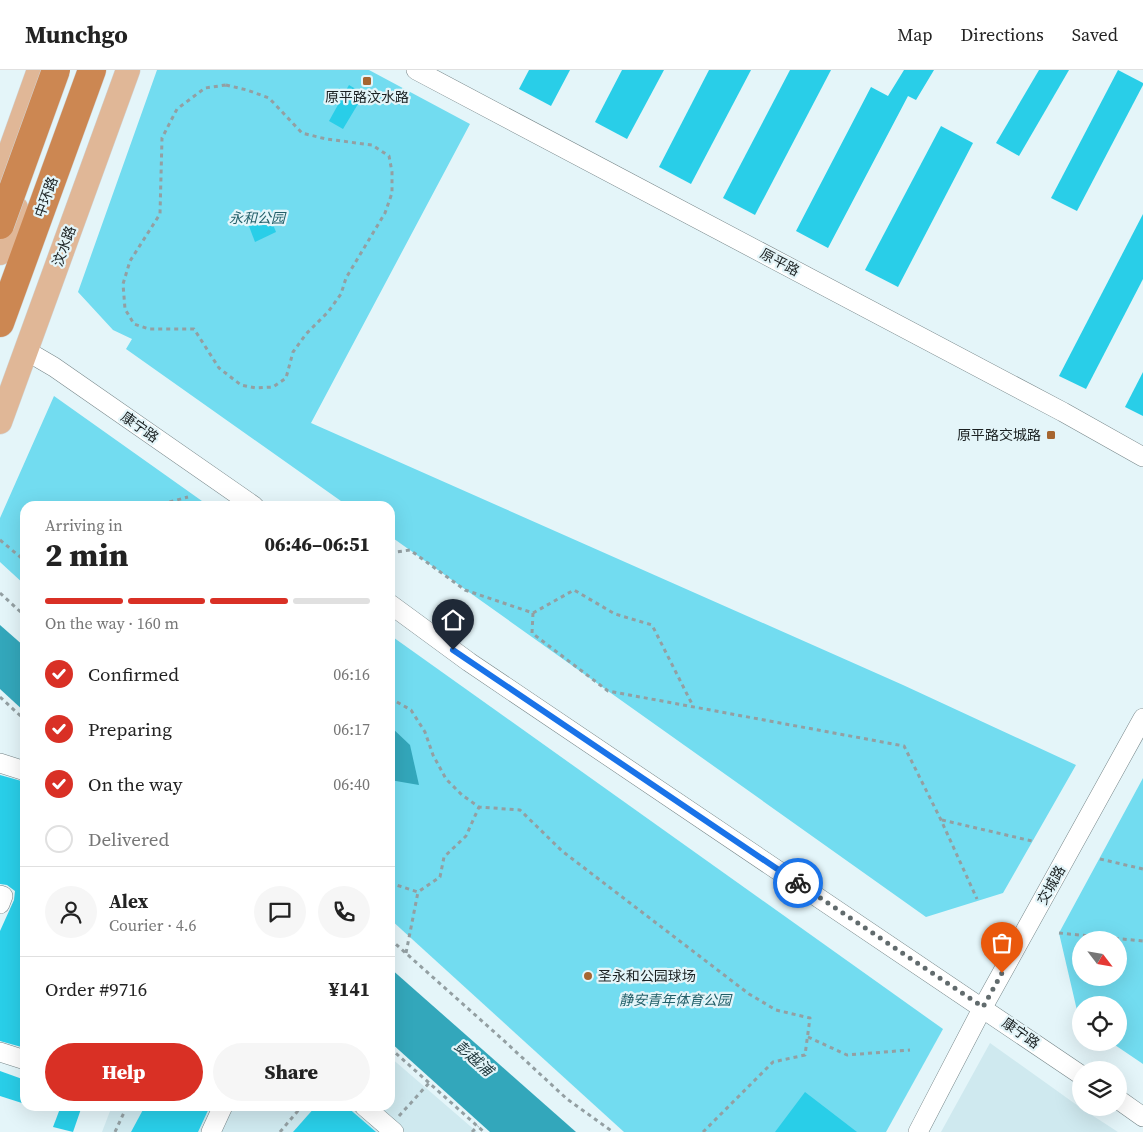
<!DOCTYPE html>
<meta charset="utf-8">
<style>
body{margin:0;font-family:"Source Serif 4","Noto Sans SC",serif;background:#f6f6f6;color:#222;height:100vh;display:flex;flex-direction:column;font-size:19px;white-space:nowrap}
*{box-sizing:border-box;margin:0}
p{font-size:16px;color:#767676}
.icon{flex:none;width:28px;height:28px;fill:none;stroke:currentColor;stroke-width:2;stroke-linecap:round;stroke-linejoin:round}
.map{position:relative;flex:1;overflow:hidden}
.sheet{position:absolute;left:20px;top:431px;width:375px;height:610px;display:flex;flex-direction:column;background:#fff;border-radius:15px;box-shadow:0 5px 20px #0002}
.sheet>*{flex:none}
.needle{width:32px;rotate:121deg}
.fabs{position:absolute;left:1072px;top:861px;display:grid;gap:10px}
.fabs a{display:grid;place-items:center;width:55px;height:55px;border-radius:50%;background:#fff;box-shadow:0 5px 20px #0002;font-size:25px}
.pin{position:absolute;display:grid;place-items:center;width:42px;height:42px;color:#fff;margin:-51px -21px;border-radius:50% 50% 50% 0;rotate:-45deg;box-shadow:0 0 5px #0007}
.pin .icon{rotate:45deg}
.courier{position:absolute;display:grid;place-items:center;width:50px;height:50px;margin:-25px;border:4px solid #1a73e8;border-radius:50%;background:#fff;color:#222;box-shadow:0 1px 6px #0007}
.head em{font-style:normal;font-weight:800}
.head div{display:flex;flex-direction:column-reverse}
.head{display:flex;align-items:center;justify-content:space-between;height:85px;padding:0 25px}
h1{font-size:32px;font-weight:800;line-height:38px}
.bar{display:grid;grid-template-columns:repeat(4,1fr);gap:8px 5px;align-content:center;height:60px;padding:0 25px}
.bar i{height:6px;border-radius:4px;background:#e0e0e0}
.bar .selected{background:#d93025}
.bar p{grid-column:span 4}
.line{display:flex;align-items:center;gap:12px;padding:0 25px;border-top:1px solid #e0e0e0}
.line div{flex:1}
.round{display:grid;place-items:center;flex:none;width:52px;height:52px;border-radius:26px;background:#f6f6f6}
ol{padding:0 25px;list-style:none}
li{display:flex;align-items:center;gap:15px;height:55px}
li p{margin-inline-start:auto}
li .icon{padding:5px;border-radius:50%;background:#d93025;color:#fff;stroke-width:4}
li:last-child{color:#767676}
li i{width:28px;height:28px;border:2px solid #e0e0e0;border-radius:50%}
.action{display:flex;gap:10px;margin-top:auto;padding:10px 25px}
.action a{flex:1;height:58px;border-radius:30px;background:#d93025;color:#fff;font-size:20px;font-weight:800;line-height:58px;text-align:center}
.action a+a{background:#f6f6f6;color:#222}
header{display:flex;align-items:center;gap:30px;box-sizing:border-box;height:70px;padding:0 25px;background:#fff;border-bottom:1px solid #e0e0e0}
header strong{font-size:24px}
nav{display:flex;gap:28px;margin-inline-start:auto;font-size:18px}
.map>svg:first-child{display:block}
</style>
<header>
<strong>Munchgo</strong>
<nav><a>Map</a><a>Directions</a><a>Saved</a></nav>
</header>
<div class="map">
<svg width="1143" height="1062" viewBox="0 0 1143 1062">
<rect width="100%" height="100%" fill="#e4f5f9"/>
<!-- built -->
<g fill="#cfe9ef">
<polygon points="990,973 1081,1038 1118,1062 941,1062"/>
<polygon points="390,987 477,1062 102,1062 112,1036 390,1036"/>
</g>
<!-- green -->
<g fill="#72dcf0" fill-rule="evenodd">
<polygon points="157,0 369,0 470,54 311,353 903,615 1076,695 1003,823 926,847 390,466 390,436 348,436 126,279 132,269 113,260 78,222"/>
<polygon points="54,326 209,436 25,436 25,515 0,492 0,448"/>
<polygon points="390,565 943,959 886,1062 624,1062 390,849"/>
<path d="M1143,708v286l-31,-21 7,-1v-37h-38v16l-2,-2 -20,-86zM1081,870h38v38h-38z"/>
</g>
<!-- water -->
<g fill="#33a7bb">
<polygon points="0,555 25,577 25,642 0,619"/>
<polygon points="390,656 410,675 419,715 390,710"/>
<polygon points="390,898 576,1062 490,1062 390,972"/>
</g>
<!-- building -->
<g fill="#29cee8">
<polygon points="529,0 570,0 551,36 519,19"/>
<polygon points="622,0 664,0 627,69 595,52"/>
<polygon points="709,0 751,0 691,114 659,97"/>
<polygon points="790,0 831,0 755,145 723,128"/>
<polygon points="904,0 934,0 916,30 908,26 828,178 796,161 871,17 888,26"/>
<polygon points="1039,0 1069,0 1019,86 996,73"/>
<polygon points="1118,0 1143,13 1143,15 1077,141 1051,128"/>
<polygon points="349,15 364,24 343,59 329,51"/>
<polygon points="941,56 973,73 898,217 865,200"/>
<polygon points="268,142 276,162 255,172 247,151"/>
<polygon points="1143,144 1143,209 1086,319 1059,306"/>
<polygon points="1143,302 1143,346 1125,337"/>
<polygon points="0,705 25,712 22,725 25,726 25,978 0,971 0,861 14,830 15,821 7,815 0,814"/>
<polygon points="0,1001 25,1010 25,1034 0,1026"/>
<polygon points="805,1022 857,1062 775,1062"/>
<polygon points="61,1036 82,1036 73,1062 53,1057"/>
<polygon points="145,1036 210,1036 198,1062 131,1062"/>
<polygon points="316,1036 346,1036 376,1062 293,1062"/>
</g>
<g fill="none" stroke-linecap="round" stroke-linejoin="round">
<!-- minor casing -->
<g stroke="#768689" stroke-width="20">
<g id="minor">
<polyline points="416,0 1063,342 1143,387"/>
<polyline points="25,280 54,297 254,436"/>
<polyline points="390,534 469,592 1081,1005"/>
<polyline points="0,693 25,701"/>
<polyline points="0,825 3,826 0,834"/>
<polyline points="0,982 25,990"/>
<polyline points="1119,1030 1143,1047"/>
<polyline points="364,1036 394,1062"/>
<polyline points="211,1062 223,1036"/>
<polyline points="918,1062 983,937 1143,648"/>
</g>
</g>
<!-- major casing -->
<g stroke="#d1d3d3" stroke-width="25">
<g id="major">
<polyline points="0,109 39,0"/>
<polyline points="0,183 16,138"/>
<polyline points="0,352 128,0"/>
</g>
</g>
<!-- highway casing -->
<g stroke="#d1d3d3" stroke-width="29">
<polyline id="highway" points="0,253 92,0"/>
</g>
<!-- path -->
<g stroke="#939fa2" stroke-width="3" stroke-dasharray="4 4" stroke-linecap="butt">
<polygon points="226,15 247,20 269,28 302,63 326,69 372,75 389,86 392,102 392,123 385,143 346,208 341,224 328,242 306,264 293,282 286,308 273,317 256,318 241,315 219,298 194,259 149,259 134,254 125,239 123,214 130,191 160,144 162,68 177,39 205,18"/>
<polyline points="154,436 188,427"/>
<polyline points="0,470 25,491"/>
<polyline points="390,483 410,480 465,520 533,543 532,563 608,621 904,676 941,750 977,829"/>
<polyline points="0,523 25,546"/>
<polyline points="533,543 574,520 615,544 652,555 693,636"/>
<polyline points="0,627 25,650"/>
<polyline points="390,628 411,640 425,662 433,685 446,709 462,725 479,737 520,740 562,781 749,924 776,940 810,948 805,985 773,992 703,1062"/>
<polyline points="942,750 1032,771"/>
<polyline points="1100,789 1143,799"/>
<polyline points="390,813 418,822 440,807 444,787 466,766 479,737"/>
<polyline points="1059,863 1143,871"/>
<polyline points="390,869 501,968 567,1029 613,1062"/>
<polyline points="406,883 418,822"/>
<polyline points="808,967 847,985 910,980"/>
<polyline points="390,978 484,1062"/>
<polyline points="399,1046 429,1013"/>
<polyline points="115,1062 127,1036"/>
<polyline points="280,1062 302,1036"/>
<polyline points="472,1062 478,1056"/>
</g>
<!-- minor -->
<use href="#minor" stroke="#fff" stroke-width="19"/>
<!-- major -->
<use href="#major" stroke="#e0b797" stroke-width="24"/>
<!-- highway -->
<use href="#highway" stroke="#cc8752" stroke-width="28"/>
<!-- highway-bridge casing -->
<g stroke="#d1d3d3" stroke-width="29" stroke-linecap="butt">
<polyline id="highway-bridge" points="0,155 56,0"/>
</g>
<!-- highway-bridge -->
<use href="#highway-bridge" stroke="#cc8752" stroke-width="28"/>
</g>
<g fill="none" stroke-linecap="round" stroke-linejoin="round">
<!-- done -->
<polyline stroke="#616b6d" stroke-width="5" stroke-dasharray="0 9" points="798,813 983,937 1002,903"/>
<!-- route -->
<polyline stroke="#1a73e8" stroke-width="6" points="453,580 798,813"/>
</g>
<!-- markers -->
<g fill="#a66530" stroke="#e4f5f9" stroke-width="2">
<rect x="362" y="6" width="10" height="10" rx="2.5"/>
<rect x="1046" y="360" width="10" height="10" rx="2.5"/>
<circle cx="588" cy="906" r="5"/>
</g>
<g text-anchor="middle" dominant-baseline="central" stroke-width="4.5" stroke-linejoin="round" paint-order="stroke">
<!-- poi labels -->
<g font-size="14" fill="#1b2122" stroke="#e4f5f9">
<text x="367" y="27">原平路汶水路</text>
<text x="1041" y="365" text-anchor="end">原平路交城路</text>
<text x="598" y="906" text-anchor="start">圣永和公园球场</text>
</g>
<!-- street labels -->
<g font-size="14" fill="#1b2122" stroke="#e4f5f9">
<text transform="translate(46 127) rotate(-70)">中环路</text>
<text transform="translate(64 176) rotate(-70)">汶水路</text>
<text transform="translate(780 192) rotate(28)">原平路</text>
<text transform="translate(140 357) rotate(35)">康宁路</text>
<text transform="translate(1051 815) rotate(-61)">交城路</text>
<text transform="translate(1021 963) rotate(35)">康宁路</text>
</g>
<!-- park labels -->
<g font-size="14" font-style="italic" fill="#225f69" stroke="#e4f5f9">
<text x="257" y="148">永和公园</text>
<text x="675" y="930">静安青年体育公园</text>
</g>
<!-- water labels -->
<g font-size="15" font-style="italic" fill="#1d353a" stroke="#e4f5f9">
<text transform="translate(474 988) rotate(41)">彭越浦</text>
</g>
</g>
</svg>
<div class="fabs">
<a><svg class="needle" viewBox="-14 -14 28 28"><path d="M0-13l5 13h-10z" fill="#e53935"/><path d="M0 13l5-13h-10z" fill="#767676"/></svg></a>
<a><svg class="icon" aria-label="locate" viewBox="0 0 24 24"><circle cx="12" cy="12" r="6"/><path d="M12 2v4M12 18v4M2 12h4M18 12h4"/></svg></a>
<a><svg class="icon" aria-label="layers" viewBox="0 0 24 24"><path d="M12 4l9 5-9 5-9-5zM3 14l9 5 9-5"/></svg></a>
</div>
<div class="pin" style="left:1002px;top:903px;background:#ea580c"><svg class="icon" aria-label="bag" viewBox="0 0 24 24"><path d="M5 8h14l-1 12H6zM9 8a3 3 0 0 1 6 0"/></svg></div>
<div class="pin" style="left:453px;top:580px;background:#1f2937"><svg class="icon" aria-label="home" viewBox="0 0 24 24"><path d="M3 11l9-7 9 7M6 9v11h12V9"/></svg></div>
<div class="courier" style="left:798px;top:813px"><svg class="icon" aria-label="bike" viewBox="0 0 24 24"><circle cx="6" cy="16" r="4"/><circle cx="18" cy="16" r="4"/><path d="M6 16l4-8h5l3 8M10 8l3 8H6M13 5h3"/></svg></div>
<section class="sheet">
<div class="head"><div><h1>2 min</h1><p>Arriving in</p></div><em>06:46–06:51</em></div>
<div class="bar"><i class="selected"></i><i class="selected"></i><i class="selected"></i><i></i><p>On the way · 160 m</p></div>
<ol>
<li><svg class="icon" aria-label="check" viewBox="0 0 24 24"><path d="M5 12l5 5 9-10"/></svg>Confirmed<p>06:16</p></li>
<li><svg class="icon" aria-label="check" viewBox="0 0 24 24"><path d="M5 12l5 5 9-10"/></svg>Preparing<p>06:17</p></li>
<li><svg class="icon" aria-label="check" viewBox="0 0 24 24"><path d="M5 12l5 5 9-10"/></svg>On the way<p>06:40</p></li>
<li><i></i>Delivered</li>
</ol>
<div class="line" style="height:90px"><a class="round"><svg class="icon" aria-label="person" viewBox="0 0 24 24"><circle cx="12" cy="8" r="4"/><path d="M4 21q1-7 8-7t8 7"/></svg></a><div><b>Alex</b><p>Courier · 4.6</p></div><a class="round"><svg class="icon" aria-label="chat" viewBox="0 0 24 24"><path d="M4 5h16v11H9l-5 4z"/></svg></a><a class="round"><svg class="icon" aria-label="phone" viewBox="0 0 24 24"><path d="M5 4h4l2 5-3 2q2 4 5 5l2-3 5 2v4C11 20 4 13 5 4z"/></svg></a></div>
<div class="line" style="height:65px"><div>Order #9716</div><b>¥141</b></div>
<div class="action"><a>Help</a><a>Share</a></div>
</section>
</div>
